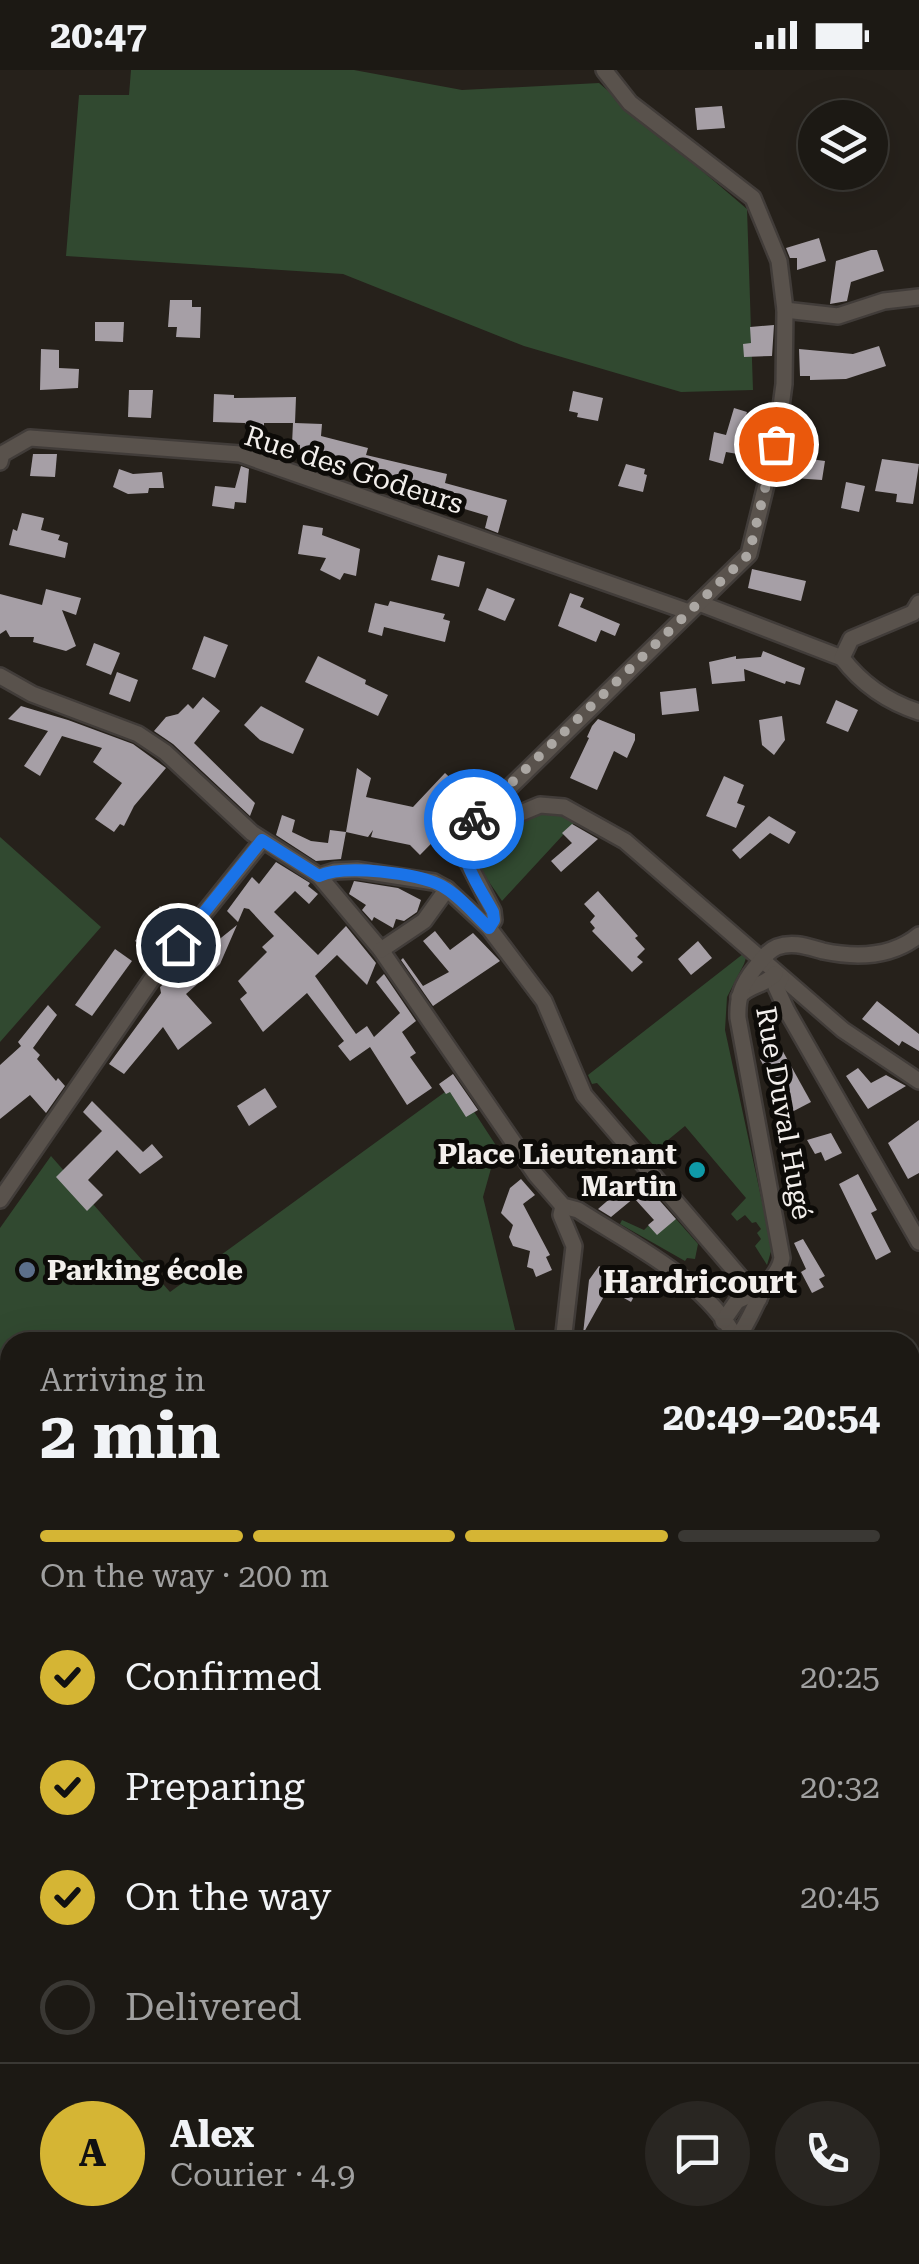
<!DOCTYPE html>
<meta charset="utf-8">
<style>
body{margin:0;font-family:"Roboto Serif",serif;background:#292622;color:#f1f3f6;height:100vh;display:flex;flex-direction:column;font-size:38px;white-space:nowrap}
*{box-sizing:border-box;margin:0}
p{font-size:32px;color:#a0a0a0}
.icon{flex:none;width:55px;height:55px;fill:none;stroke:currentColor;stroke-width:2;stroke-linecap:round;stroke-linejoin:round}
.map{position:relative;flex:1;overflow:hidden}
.sheet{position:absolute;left:0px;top:1262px;width:920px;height:932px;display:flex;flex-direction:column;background:#1c1914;border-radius:30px 30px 0 0;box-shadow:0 10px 40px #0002,0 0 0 2px #3a3834}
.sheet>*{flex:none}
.fabs{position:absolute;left:798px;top:30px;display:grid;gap:20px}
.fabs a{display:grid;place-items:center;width:90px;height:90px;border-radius:50%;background:#1c1914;box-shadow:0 10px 40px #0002,0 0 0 2px #3a3834;font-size:50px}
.pin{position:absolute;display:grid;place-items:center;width:85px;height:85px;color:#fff;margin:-42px;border:5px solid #fff;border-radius:50%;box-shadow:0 2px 10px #0007}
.courier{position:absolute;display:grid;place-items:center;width:100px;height:100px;margin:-50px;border:8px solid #1a73e8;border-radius:50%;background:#fff;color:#222;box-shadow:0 2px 12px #0007}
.head em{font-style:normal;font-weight:700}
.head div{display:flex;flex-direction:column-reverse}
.head{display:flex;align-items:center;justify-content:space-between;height:170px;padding:0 40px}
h1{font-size:65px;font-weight:700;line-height:75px}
.bar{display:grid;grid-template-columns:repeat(4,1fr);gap:15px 10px;align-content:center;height:120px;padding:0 40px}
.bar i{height:12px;border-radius:8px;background:#3a3834}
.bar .selected{background:#d5b534}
.bar p{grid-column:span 4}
.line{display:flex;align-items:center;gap:25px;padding:0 40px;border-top:2px solid #3a3834}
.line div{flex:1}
.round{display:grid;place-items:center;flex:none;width:105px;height:105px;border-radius:52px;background:#292622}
ol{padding:0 40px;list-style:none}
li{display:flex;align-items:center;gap:30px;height:110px}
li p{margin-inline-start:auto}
li .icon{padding:10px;border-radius:50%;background:#d5b534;color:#111;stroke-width:4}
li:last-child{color:#a0a0a0}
li i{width:55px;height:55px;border:5px solid #3a3834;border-radius:50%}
.status{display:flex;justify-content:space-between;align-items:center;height:70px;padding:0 50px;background:#1c1914;direction:ltr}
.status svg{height:28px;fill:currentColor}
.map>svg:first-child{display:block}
</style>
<div class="status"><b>20:47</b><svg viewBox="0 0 49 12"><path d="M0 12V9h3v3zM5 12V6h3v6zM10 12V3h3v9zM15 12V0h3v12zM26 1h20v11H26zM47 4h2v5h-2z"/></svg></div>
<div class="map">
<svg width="919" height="2194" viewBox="0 0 919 2194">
<rect width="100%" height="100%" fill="#26211b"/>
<!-- built -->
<polygon fill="#33291f" points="10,2041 10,2185 187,2185 156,2194 0,2194 0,2044"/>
<!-- green -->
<g fill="#314930">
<polygon points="131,0 354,0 462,20 599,13 747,139 753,320 681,322 524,276 343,204 66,186 79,25 129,25"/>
<path d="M545,742l11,1 19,9 -73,79c-8,-13 -23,-30 -23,-45 -1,-21 49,-41 66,-44z"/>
<polygon points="0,767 101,857 0,972"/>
<polygon points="743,884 746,888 744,894 727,927 725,960 772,1178 767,1195 755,1176 761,1169 757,1163 761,1159 756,1152 752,1153 745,1145 737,1151 731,1144 746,1128 685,1056 657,1079 597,1013 592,1014 588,1005"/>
<polygon points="456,1014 497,1077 483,1127 518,1272 10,1272 10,1333 0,1321 0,1158 51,1086 170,1222"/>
<polygon points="676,1149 698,1174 695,1189 687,1188 685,1191 620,1154 622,1150 644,1160 649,1155"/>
<polygon points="10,1549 10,1720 0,1715 0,1557"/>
<polygon points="0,1922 10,1922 10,2041 0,2044"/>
<polygon points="187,2185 367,2185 336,2194 156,2194"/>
</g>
<!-- building -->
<g fill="#a69fa6">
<polygon points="722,36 725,58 697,60 695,38"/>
<polygon points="819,168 826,191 797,200 797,188 790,188 786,178"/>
<polygon points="871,180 877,180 884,201 851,212 847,231 830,234 836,191"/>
<polygon points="170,230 192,230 192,237 201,237 200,268 176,267 177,257 168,257"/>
<polygon points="95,252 124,252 123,272 95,271"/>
<polygon points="774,255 772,286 744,287 743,274 751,273 750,257"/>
<polygon points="879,276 886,296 846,309 810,310 810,306 800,306 799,279 853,284"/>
<polygon points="41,279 59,280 59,298 79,299 78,318 40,320"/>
<polygon points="129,320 153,320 151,348 128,347"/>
<polygon points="573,321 603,328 598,351 577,347 578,343 569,341"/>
<polygon points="214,324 234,325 234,328 296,327 295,353 322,354 321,366 368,378 366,385 447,404 445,413 507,430 498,463 485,458 488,446 414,424 415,417 382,411 374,408 375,405 350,399 352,394 300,382 300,375 292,374 293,353 264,353 264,357 245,357 245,353 213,352"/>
<polygon points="734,338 747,342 742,358 766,362 761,388 726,382 723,394 709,390 714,362 726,365"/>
<polygon points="788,367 794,368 793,375 797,376 795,387 825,391 822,410 779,407"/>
<polygon points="33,384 57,384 55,407 30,406"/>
<polygon points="882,389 919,394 913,434 896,432 897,424 875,421"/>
<polygon points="626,394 645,399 644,404 647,405 643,422 618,416"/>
<polygon points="241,396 249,399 246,433 235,432 234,439 212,436 215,416 235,418"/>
<polygon points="119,399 133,404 162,402 164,418 149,418 148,423 128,424 113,417"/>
<polygon points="846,412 865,416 859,442 841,438"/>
<polygon points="22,443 44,448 41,460 60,465 58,470 68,473 65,488 9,475 13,459 17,461"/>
<polygon points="303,455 323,458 322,465 360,479 356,506 344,503 340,510 320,500 326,488 298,484"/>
<polygon points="438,485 465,492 459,517 431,510"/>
<polygon points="752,499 806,511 801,531 748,518"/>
<polygon points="487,518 515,529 505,551 478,540"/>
<polygon points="46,519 81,528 76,545 62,540 76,576 66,581 33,572 34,567 10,567 6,560 0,564 0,524 42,535"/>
<polygon points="570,523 584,528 580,537 620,554 615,566 601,560 596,572 558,556"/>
<polygon points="390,531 445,544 443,549 450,551 445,572 384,557 382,566 368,562 375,533 388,536"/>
<polygon points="204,566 228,575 215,608 192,599"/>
<polygon points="94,573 120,583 111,605 86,595"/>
<polygon points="763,581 805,598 800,615 786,611 785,614 744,599 745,611 712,614 709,592 736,586 736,589 761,587"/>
<polygon points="318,586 366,610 365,614 388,625 378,646 305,612"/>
<polygon points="117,602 138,610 130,632 109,624"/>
<polygon points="696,618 699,641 662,645 660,622"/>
<polygon points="203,627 220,641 194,673 255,733 250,746 173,674 154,661 166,647 178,644 188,634 193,639"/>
<polygon points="836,630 858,640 848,662 826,653"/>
<polygon points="21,636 68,650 133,674 166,698 134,736 124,756 120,754 114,762 95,749 122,713 93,692 102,678 62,666 40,706 24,696 48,661 8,649"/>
<polygon points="261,636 304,659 293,684 260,670 244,655"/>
<polygon points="782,646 785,670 774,685 762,675 759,650"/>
<polygon points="598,649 635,664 635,670 627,688 614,681 597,720 570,708 589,668 587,667 592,656"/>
<polygon points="357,698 371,708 366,727 413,737 445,703 474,730 420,785 410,775 371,767 373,760 368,767 346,762"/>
<polygon points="724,706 744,715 737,733 745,736 736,758 706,746"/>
<polygon points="282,745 295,750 292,762 311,771 328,773 330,760 346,762 341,789 316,791 276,765"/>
<polygon points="769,746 796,762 789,774 770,763 740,789 732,780"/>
<polygon points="572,754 598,769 561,802 551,791 572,773 562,763"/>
<polygon points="276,792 310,813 308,816 318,824 309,834 295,821 274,842 318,885 346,856 376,893 367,915 337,885 315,906 356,964 367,956 374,967 400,943 376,912 384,904 416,951 402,962 416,983 410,987 432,1018 407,1035 370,977 350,991 338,976 344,971 307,923 263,962 240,929 247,923 238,911 267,882 262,877 274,866 249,839 244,838 238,852 227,841 252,807 259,814"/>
<polygon points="354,811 398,818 421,830 417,842 404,851 396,849 393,858 374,847 372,851 362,840 366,835 349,824"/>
<polygon points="598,821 638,866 635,868 645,879 637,887 643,892 632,902 592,861 595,858 590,852 595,846 584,834"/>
<polygon points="160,836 174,847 150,883 135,871"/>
<polygon points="237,855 220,894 186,924 212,953 178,980 163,957 124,1004 109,994 161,923 160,917"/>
<polygon points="435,861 450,880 473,863 500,891 433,936 401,890 403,888 423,916 449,902 423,871"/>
<polygon points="698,871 712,888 691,905 678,889"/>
<polygon points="115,879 132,891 92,946 75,935"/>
<polygon points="877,931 919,964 919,981 902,971 899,976 862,949"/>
<polygon points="48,935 57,945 33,978 40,985 37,989 56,1011 58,1008 65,1016 46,1043 30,1025 0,1049 0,995 21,976 18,972"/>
<polygon points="781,978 811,1032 790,1043 760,989"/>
<polygon points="858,998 871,1013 886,1005 906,1016 868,1039 846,1006"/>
<polygon points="453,1004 478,1040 466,1047 450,1022 446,1024 439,1014"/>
<polygon points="265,1018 277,1037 249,1056 237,1036"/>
<polygon points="92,1031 143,1082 152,1074 163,1087 140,1104 117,1080 88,1110 103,1125 87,1141 56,1107 102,1061 83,1042"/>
<polygon points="919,1050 919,1103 908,1109 888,1073"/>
<polygon points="831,1063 842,1083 825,1091 821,1082 815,1084 807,1070"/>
<polygon points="858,1104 877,1140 871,1143 891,1182 876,1190 839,1114"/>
<polygon points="637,1105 676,1149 657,1165 648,1155 654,1150 634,1128 611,1147 598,1139"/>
<polygon points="521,1109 535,1125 523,1134 550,1185 546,1187 552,1200 536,1207 533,1199 527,1197 530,1181 513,1176 509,1167 513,1155 501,1143 510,1118"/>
<polygon points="803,1169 825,1206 819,1209 824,1217 812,1223 801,1202 806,1199 794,1173"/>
<polygon points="599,1196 638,1219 631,1232 608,1219 583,1264 589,1210"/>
</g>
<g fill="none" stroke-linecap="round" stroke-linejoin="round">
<!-- lane casing -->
<g stroke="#413c39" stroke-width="12">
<polyline id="lane" points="0,2191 47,2185"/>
</g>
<!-- street casing -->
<g stroke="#413c39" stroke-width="20">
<g id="street">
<polyline points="785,240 838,246 884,231 919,227"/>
<polyline points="0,392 2,384 30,368 240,384 689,542"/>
<polyline points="699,533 842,588"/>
<path d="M919,533l-6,10 -62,26 -9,19c19,25 46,44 77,54"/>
<path d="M0,606l32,18 106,40 27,18 87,81 67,43 62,74 155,225 27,31 15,4c56,36 128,70 160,132"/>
<polyline points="464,767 540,735 564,737 625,771 843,960 919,1011"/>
<polyline points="319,806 335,801 357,800 434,812 447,819 489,858 544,931 584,1025 759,1229"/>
<polyline points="489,858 494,850 493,841 462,781 467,759 749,484 776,374 784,314 785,240 779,191 753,128 630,33 604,0"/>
<polyline points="381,880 424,851 447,819"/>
<polyline points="781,908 776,917 787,941 919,1172"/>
<path d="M739,927c10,-13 26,-11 36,-23"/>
<polyline points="0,1130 156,903 262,771"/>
<polyline points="563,1136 561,1145 574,1176 563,1272"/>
<polyline points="723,1251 737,1231 758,1221"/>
<path d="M736,1270c11,-15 17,-30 25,-46 7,-14 18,-20 21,-36l-44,-240c-1,-20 4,-34 17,-50 7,-8 12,-17 22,-21 16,-6 31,0 46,4 33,7 69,6 96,-16"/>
<polyline points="910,1818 919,1826"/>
<polyline points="0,1913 10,1912"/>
<polyline points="910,2080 919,2082"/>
<polyline points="367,2194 398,2185"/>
</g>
</g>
<!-- lane -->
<use href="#lane" stroke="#59524c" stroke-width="8"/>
<!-- street -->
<use href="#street" stroke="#59524c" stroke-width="15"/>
<!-- rail -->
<g stroke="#aaa6a1" stroke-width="5" stroke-dasharray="5 10" stroke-linecap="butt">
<polyline points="910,2007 919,2008"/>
<polyline points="0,2062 10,2060"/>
</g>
</g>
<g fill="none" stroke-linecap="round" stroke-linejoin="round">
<!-- done -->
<polyline stroke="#aba7a3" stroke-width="10" stroke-dasharray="0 18" points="474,749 749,484 776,374"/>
<!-- route -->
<path stroke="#1a73e8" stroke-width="12" d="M178,875l84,-105 57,36c25,-12 99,-3 123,10 18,10 33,29 47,42l5,-8 -1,-8c-16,-30 -43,-61 -19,-93"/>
</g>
<!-- markers -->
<circle fill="#0f9aa8" stroke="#0d0b08" stroke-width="4" cx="697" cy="1100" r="10"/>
<circle fill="#5c6f8a" stroke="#0d0b08" stroke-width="4" cx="27" cy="1200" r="10"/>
<g text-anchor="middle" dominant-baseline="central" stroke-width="10" stroke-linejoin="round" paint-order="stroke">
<!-- street labels -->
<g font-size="28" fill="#f3efec" stroke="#0d0b08">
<text transform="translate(354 400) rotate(18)">Rue des Godeurs</text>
<text transform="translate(784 1043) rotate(80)">Rue Duval Hugé</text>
</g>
<!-- poi labels -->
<g font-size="28" font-weight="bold" fill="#f3efec" stroke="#0d0b08" text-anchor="end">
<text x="677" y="1084">Place Lieutenant<tspan x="677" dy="32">Martin</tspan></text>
<text x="47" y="1200" text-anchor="start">Parking école</text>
</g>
<!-- quarter labels -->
<g font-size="32" font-weight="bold" fill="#f3efec" stroke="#0d0b08">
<text x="700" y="1212">Hardricourt</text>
</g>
</g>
</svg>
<div class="fabs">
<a><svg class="icon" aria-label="layers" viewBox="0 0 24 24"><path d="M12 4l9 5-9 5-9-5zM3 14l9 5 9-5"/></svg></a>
</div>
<div class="pin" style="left:776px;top:374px;background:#ea580c"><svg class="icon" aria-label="bag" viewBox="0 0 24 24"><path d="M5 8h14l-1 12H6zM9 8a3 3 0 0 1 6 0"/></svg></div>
<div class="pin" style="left:178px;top:875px;background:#1f2937"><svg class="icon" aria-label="home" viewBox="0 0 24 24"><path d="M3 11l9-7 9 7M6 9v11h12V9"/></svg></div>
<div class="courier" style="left:474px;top:749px"><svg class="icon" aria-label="bike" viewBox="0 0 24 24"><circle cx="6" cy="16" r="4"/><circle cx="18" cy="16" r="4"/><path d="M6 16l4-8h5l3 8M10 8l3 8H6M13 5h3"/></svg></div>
<section class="sheet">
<div class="head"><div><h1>2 min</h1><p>Arriving in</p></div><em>20:49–20:54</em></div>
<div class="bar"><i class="selected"></i><i class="selected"></i><i class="selected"></i><i></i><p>On the way · 200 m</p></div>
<ol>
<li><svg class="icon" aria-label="check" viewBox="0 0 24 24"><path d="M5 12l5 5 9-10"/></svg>Confirmed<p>20:25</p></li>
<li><svg class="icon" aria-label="check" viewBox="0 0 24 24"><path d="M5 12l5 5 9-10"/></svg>Preparing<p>20:32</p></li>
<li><svg class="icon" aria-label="check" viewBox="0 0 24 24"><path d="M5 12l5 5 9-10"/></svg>On the way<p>20:45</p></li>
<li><i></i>Delivered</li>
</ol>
<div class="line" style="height:180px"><b class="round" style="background:#d5b534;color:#111">A</b><div><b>Alex</b><p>Courier · 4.9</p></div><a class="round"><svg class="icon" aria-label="chat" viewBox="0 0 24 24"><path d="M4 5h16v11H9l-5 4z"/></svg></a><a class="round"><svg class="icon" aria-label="phone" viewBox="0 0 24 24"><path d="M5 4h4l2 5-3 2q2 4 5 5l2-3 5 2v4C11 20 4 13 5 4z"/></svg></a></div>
</section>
</div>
